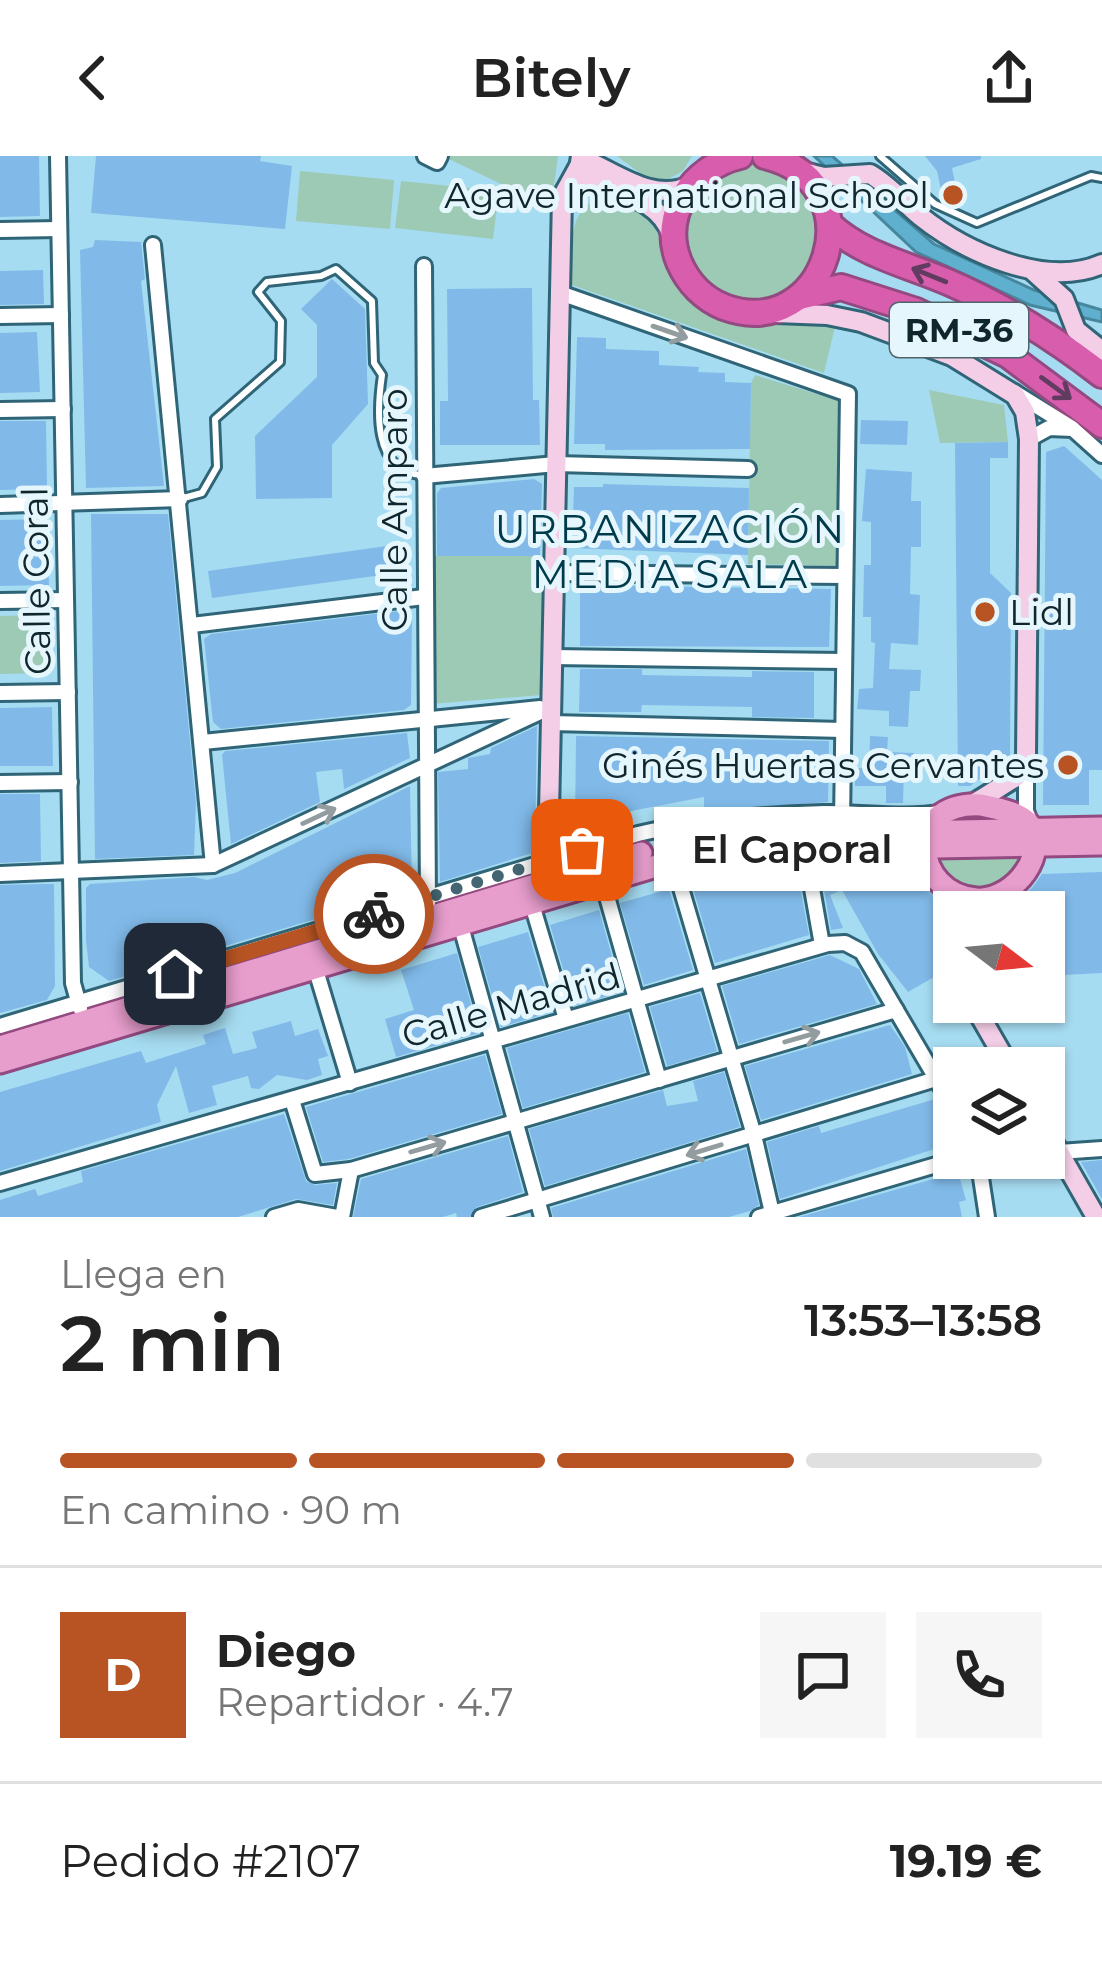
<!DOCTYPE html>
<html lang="es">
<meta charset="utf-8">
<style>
body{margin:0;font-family:Montserrat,sans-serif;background:#f6f6f6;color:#222;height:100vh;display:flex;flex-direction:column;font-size:45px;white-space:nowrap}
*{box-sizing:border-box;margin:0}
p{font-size:39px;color:#767676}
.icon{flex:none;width:66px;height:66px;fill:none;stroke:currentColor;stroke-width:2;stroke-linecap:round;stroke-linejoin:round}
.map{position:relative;height:1061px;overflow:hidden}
.details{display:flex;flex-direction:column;background:#fff;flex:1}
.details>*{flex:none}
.needle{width:78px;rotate:106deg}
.buttons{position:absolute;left:933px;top:735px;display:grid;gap:24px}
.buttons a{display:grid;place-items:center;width:132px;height:132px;border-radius:0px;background:#fff;box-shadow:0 3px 9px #0004;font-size:60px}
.pin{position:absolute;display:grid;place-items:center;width:102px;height:102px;color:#fff;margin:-51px;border-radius:24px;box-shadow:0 6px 18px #0006}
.courier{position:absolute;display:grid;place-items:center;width:120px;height:120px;margin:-60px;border:9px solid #b85423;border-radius:50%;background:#fff;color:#222;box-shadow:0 3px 15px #0007}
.bubble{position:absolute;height:84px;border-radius:0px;background:#fff;box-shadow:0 3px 9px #0004;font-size:39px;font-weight:600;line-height:84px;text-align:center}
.summary em{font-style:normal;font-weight:600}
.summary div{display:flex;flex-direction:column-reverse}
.summary{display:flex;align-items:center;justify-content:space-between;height:204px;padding:0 60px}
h1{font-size:78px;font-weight:600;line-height:90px}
.bar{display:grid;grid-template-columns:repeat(4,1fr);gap:18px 12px;align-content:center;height:144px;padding:0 60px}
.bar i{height:15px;border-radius:9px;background:#e0e0e0}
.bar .selected{background:#b85423}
.bar p{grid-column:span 4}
.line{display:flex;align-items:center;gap:30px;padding:0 60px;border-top:3px solid #e0e0e0}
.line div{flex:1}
.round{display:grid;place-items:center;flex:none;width:126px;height:126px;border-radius:0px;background:#f6f6f6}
header{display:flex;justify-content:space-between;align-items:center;height:156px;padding:0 60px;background:#fff;font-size:54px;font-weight:600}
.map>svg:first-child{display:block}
</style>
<header><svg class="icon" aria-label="back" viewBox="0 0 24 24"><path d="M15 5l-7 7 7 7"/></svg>Bitely<svg class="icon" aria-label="share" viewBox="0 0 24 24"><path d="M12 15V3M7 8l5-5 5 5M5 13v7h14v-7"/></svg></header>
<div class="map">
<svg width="1102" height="1061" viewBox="0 0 1102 1061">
<rect width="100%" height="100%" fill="#a6dcf1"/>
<!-- green -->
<g fill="#9dcab4">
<polygon points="450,0 558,0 551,52 449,3"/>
<polygon points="617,0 692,0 683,15 665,25 644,20"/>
<polygon points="740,0 767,0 784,6 830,74 788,147 710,144 674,76 722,5"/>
<polygon points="300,15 394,24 390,73 296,65"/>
<polygon points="401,25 499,35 493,83 395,72"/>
<path d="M600,42c83,9 44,63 91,104 48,42 94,4 144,25l-11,46 -252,-88c1,-32 -8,-74 28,-87z"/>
<polygon points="755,219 840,245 837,410 748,408 751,227"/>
<polygon points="929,234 1004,249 1008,286 940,287"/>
<polygon points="432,400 540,400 545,408 542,539 431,548"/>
<polygon points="49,459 50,517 0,518 0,460"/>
<polygon points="1033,691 1018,726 958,739 927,700"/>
</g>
<!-- water -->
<polygon fill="#5fb0ce" stroke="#47879e" stroke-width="3" points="814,0 832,0 934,88 1034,134 1102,154 1102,166 1030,149 916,96"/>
<!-- building -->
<g fill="#81bae9">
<polygon points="0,0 39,0 40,60 0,61"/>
<polygon points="96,0 261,0 260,5 292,10 285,73 91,57"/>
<polygon points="925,0 981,0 981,3 952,12 956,31 941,34 937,15"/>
<polygon points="95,84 141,86 145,123 141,125 164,330 86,332 80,94 93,91"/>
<polygon points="43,114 44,148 0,149 0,115"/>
<polygon points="332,123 365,153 368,248 332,289 332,342 256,343 255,280 317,221 317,169 301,153"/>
<polygon points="532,132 533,244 539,244 540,289 440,289 440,245 448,245 447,133"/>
<polygon points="37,176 40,236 0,237 0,177"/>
<polygon points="577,181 606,182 606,193 659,195 659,209 699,211 698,216 725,217 725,226 751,227 750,293 605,294 605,288 574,288"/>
<polygon points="861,264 908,265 907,289 860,288"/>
<polygon points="0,265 46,265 47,333 0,334"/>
<polygon points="1008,286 1008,302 990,302 990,417 1011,437 1010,600 970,630 958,630 955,287"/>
<polygon points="1064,290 1102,324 1102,614 1089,614 1089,649 1043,649 1046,296"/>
<polygon points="866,313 912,316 911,345 921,345 921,391 911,391 910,438 920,439 918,489 891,487 889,513 921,514 920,535 910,535 908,571 889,570 889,555 857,553 859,533 873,532 875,487 871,486 871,461 863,461 864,409 871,409 871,366 862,365"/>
<polygon points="534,323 542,328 540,400 437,400 437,337 441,332"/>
<polygon points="603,328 749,332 748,399 572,392 574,331 603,331"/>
<polygon points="91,358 168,358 196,647 194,699 95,703"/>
<polygon points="47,363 49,429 0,430 0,364"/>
<polygon points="401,388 405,416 212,442 208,415"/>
<polygon points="580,429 831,433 829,491 580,490"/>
<polygon points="407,454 412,461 411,549 404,554 221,573 213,566 204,483 211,478"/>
<polygon points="580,513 642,513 642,519 752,521 752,515 814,516 814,562 752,561 752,551 642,549 641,556 579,556"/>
<polygon points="52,551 53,610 0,610 0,552"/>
<polygon points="537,570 535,696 440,726 438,616 468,613 468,602 490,598 491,592"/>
<polygon points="407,577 410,602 344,633 342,613 316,616 320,646 231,688 222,599 225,595"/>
<polygon points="576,580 829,585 828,646 704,655 704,641 636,654 575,671"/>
<polygon points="870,580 888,581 887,596 914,597 914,614 904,614 903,647 886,647 886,630 855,630 855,612 869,612"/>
<polygon points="410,630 412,734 109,825 89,811 86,785 86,732 90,728 194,721 207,724 235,717"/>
<polygon points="0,638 40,638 41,705 0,707"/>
<polygon points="765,715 766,721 799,725 809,779 715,807 690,722 715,716 717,720"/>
<polygon points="1102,716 1102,817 1044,820 1044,756 1012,756 1008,751 1032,732 1042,718"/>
<polygon points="888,717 920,724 933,740 946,792 946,814 908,836 878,798 842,734 830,739 843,772 831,774 822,722 874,721 872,718"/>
<polygon points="42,728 54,728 55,830 47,844 0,857 0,729"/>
<polygon points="669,733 693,814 644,829 620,747"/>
<polygon points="599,754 622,836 574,850 550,769"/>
<polygon points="528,776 552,856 501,871 478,791"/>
<polygon points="457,797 479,877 396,901 385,863 414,854 401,814"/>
<polygon points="830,799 859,813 877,848 739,888 722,830"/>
<polygon points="700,837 717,895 667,910 650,851"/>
<polygon points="628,857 645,916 523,952 507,892"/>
<polygon points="291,865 295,880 318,873 328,900 318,903 322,919 307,924 277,919 259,933 251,932 248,920 212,930 217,949 189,957 176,910 157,949 161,966 0,1015 0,936 141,895 146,907 206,888 203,879 225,872 233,898 257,892 252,876"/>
<polygon points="890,869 905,891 912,918 761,964 745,910"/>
<polygon points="485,899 502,958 349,1003 323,1006 306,951"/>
<polygon points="724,916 740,971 545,1030 529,973 663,934 667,950 698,945 693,925"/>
<polygon points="935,943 943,975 949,974 953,987 780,1043 767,986 819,970 821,977"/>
<polygon points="284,958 306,1025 315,1029 337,1027 333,1049 296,1043 238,1061 0,1061 0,1044 35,1033 38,1040 83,1026 81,1015"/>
<polygon points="508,980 523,1036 477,1051 470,1061 457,1061 456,1057 443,1061 353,1061 361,1023"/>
<polygon points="746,993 759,1049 750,1055 729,1061 553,1061 551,1052"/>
<polygon points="1102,1004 1102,1043 1081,1006"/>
<polygon points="958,1016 966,1044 959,1046 962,1061 799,1061"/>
</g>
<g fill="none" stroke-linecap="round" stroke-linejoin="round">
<!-- lane casing -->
<g stroke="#306577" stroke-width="12">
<g id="lane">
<polyline points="880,0 935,48 977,67 1091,20 1102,22"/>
<path d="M180,343l22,-6 15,-26 -2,-48 65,-57 1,-41 -23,-29 9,-10 54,-6 15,-7 36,32 2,62 8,12c-5,34 -10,96 39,100"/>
</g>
</g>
<!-- street casing -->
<g stroke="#306577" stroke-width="20">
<g id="street">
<polyline points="58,0 73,827 80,852"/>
<polyline points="425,0 437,6 440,0"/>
<polyline points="0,74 59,73"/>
<polyline points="153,89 213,709"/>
<polyline points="424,110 428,747"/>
<polyline points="560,137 848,238 842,666"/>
<polyline points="0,160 61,159"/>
<polyline points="1014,236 1072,272"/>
<polyline points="0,254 63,253"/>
<polyline points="1029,283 1049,272 1073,273 1102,299"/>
<polyline points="424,320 556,308 748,313"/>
<polyline points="0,349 180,343"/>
<polyline points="554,417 845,420"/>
<polyline points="0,445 66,444"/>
<polyline points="192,469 424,441"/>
<polyline points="552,501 844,505"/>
<polyline points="0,537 68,536"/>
<polyline points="551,567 843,574"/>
<polyline points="203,586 540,552"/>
<polyline points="1026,607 1026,655 1031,668"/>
<polyline points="0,627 70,626"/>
<polyline points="805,693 822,789"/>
<polyline points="673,705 754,979 773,1061"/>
<polyline points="0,718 213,709 551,551"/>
<polyline points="602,723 659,924"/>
<polyline points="531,745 566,863"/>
<polyline points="460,767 542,1061"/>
<polyline points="315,811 350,927"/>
<path d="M0,870l638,-192c61,-14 122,-19 185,-21 40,-1 80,7 120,-1"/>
<polyline points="292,944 315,1018 351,1014 896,854"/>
<polyline points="1059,996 1102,993"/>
<polyline points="978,1002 987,1061"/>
<polyline points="0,1027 828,788 845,787 862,796 954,953"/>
<polyline points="274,1061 298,1054 337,1061"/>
<polyline points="342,1061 351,1014"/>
<polyline points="481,1061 936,923"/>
<polyline points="759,1061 960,1002"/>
</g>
</g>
<!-- secondary casing -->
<g stroke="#306577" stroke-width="24">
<g id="secondary">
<path d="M581,0l-2,13 6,8c32,15 75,22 87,59"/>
<path d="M799,15l25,6 46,-3c19,11 33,28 50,42 45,36 126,73 182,48"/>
<polyline points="1034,116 1064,143 1076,174 1102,195"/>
<polyline points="776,157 827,159 861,166 952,200 1015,239 1025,256 1029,283 1026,600 1016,621 973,648"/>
<path d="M554,723l-6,-19 14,-663 21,-38c34,14 69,44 107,27"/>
<polyline points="945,732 954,772"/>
<polyline points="972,846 1010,912"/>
<polyline points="1044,970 1096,1061"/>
</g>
</g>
<!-- primary casing -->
<g stroke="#924a80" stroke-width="27">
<g id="primary">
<path d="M981,649c15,3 44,8 51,24 14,33 -24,73 -56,70 -63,-5 -74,-98 5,-94z"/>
<polyline points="671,690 773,679 1102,672"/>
<polyline points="0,891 641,697"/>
<polyline points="0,906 673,705 773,694 1102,688"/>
</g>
</g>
<!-- highway casing -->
<g stroke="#924a80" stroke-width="30">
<g id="highway">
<path d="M740,0c-48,11 -80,59 -61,106 9,21 25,37 45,45 102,38 155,-124 41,-151"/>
<path d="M829,68c33,31 77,40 119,58 56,24 106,56 154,93"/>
<polyline points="799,141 841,131 916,155 1008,199 1102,269"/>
</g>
</g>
<!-- lane -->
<use href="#lane" stroke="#fff" stroke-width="6"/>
<!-- street -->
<use href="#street" stroke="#fff" stroke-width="14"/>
<!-- secondary -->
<use href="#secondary" stroke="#f3cee6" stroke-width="18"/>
<!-- primary -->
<use href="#primary" stroke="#e89ecd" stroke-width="21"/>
<!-- highway -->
<use href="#highway" stroke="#d85dac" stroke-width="24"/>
</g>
<!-- one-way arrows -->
<defs><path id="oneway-shaft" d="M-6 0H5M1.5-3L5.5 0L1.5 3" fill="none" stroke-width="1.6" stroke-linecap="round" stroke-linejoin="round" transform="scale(3)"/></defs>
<g stroke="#603c60">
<use href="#oneway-shaft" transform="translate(929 119) rotate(-158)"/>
<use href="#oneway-shaft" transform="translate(1056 232) rotate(36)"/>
</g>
<g stroke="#939da0">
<use href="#oneway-shaft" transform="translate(670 176) rotate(19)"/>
<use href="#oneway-shaft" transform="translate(319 660) rotate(-25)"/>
<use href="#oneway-shaft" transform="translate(802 881) rotate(-16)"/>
<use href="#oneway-shaft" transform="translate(428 991) rotate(-16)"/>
<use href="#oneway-shaft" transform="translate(704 994) rotate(163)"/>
</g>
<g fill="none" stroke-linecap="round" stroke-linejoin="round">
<!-- done -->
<polyline stroke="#446672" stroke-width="12" stroke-dasharray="0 21.6" points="374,758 582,694"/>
<!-- route -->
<polyline stroke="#b85423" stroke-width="15" points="175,818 374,758"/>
</g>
<!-- markers -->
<g fill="#b85423" stroke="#e6f6fd" stroke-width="4.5">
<circle cx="953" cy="39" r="12"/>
<circle cx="985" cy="456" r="12"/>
<circle cx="1068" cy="609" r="12"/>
</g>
<g text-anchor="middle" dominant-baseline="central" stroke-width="10" stroke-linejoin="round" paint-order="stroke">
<!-- shield labels -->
<rect fill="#e6f6fd" stroke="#50646b" stroke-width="3" x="890" y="147" width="138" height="54" rx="9"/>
<g font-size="33" font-weight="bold" fill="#10262d">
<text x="959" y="174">RM-36</text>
</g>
<!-- poi labels -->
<g font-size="36" fill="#10262d" stroke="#e6f6fd" text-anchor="end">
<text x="929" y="39">Agave International School</text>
<text x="1009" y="456" text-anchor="start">Lidl</text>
<text x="1044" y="609">Ginés Huertas Cervantes</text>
</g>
<!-- street labels -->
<g font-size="36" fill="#10262d" stroke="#e6f6fd">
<text transform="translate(394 354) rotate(-90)">Calle Amparo</text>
<text transform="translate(36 425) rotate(-91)">Calle Coral</text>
<text transform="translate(511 849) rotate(-16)">Calle Madrid</text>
</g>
<!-- neighbourhood labels -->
<g font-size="39" letter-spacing="3" fill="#003b4c" stroke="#e6f6fd">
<text x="671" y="373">URBANIZACIÓN<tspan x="671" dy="45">MEDIA SALA</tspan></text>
</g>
</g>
</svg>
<div class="buttons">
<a><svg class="needle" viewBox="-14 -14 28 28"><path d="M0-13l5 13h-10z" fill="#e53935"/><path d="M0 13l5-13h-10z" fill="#767676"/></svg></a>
<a><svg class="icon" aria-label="layers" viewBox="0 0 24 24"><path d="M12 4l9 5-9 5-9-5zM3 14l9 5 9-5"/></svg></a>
</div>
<div class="pin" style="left:582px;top:694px;background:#ea580c"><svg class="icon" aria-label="bag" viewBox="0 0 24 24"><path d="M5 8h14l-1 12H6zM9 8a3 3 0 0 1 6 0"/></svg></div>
<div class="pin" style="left:175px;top:818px;background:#1f2937"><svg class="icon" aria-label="home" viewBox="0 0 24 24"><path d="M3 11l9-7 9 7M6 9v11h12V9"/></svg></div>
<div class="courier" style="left:374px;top:758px"><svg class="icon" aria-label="bike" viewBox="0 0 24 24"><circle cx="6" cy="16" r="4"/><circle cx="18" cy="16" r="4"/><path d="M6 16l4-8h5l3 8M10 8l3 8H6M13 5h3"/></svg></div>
<div class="bubble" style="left:654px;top:651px;width:276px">El Caporal</div>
</div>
<section class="details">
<div class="summary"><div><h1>2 min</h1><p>Llega en</p></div><em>13:53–13:58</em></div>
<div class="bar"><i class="selected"></i><i class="selected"></i><i class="selected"></i><i></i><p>En camino · 90 m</p></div>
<div class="line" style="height:216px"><b class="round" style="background:#b85423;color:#fff">D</b><div><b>Diego</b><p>Repartidor · 4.7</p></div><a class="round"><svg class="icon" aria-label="chat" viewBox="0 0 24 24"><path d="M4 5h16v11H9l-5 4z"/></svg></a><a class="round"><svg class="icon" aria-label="phone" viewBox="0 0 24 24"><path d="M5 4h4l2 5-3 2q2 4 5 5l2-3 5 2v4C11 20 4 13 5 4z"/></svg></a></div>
<div class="line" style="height:156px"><div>Pedido #2107</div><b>19.19 €</b></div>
</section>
